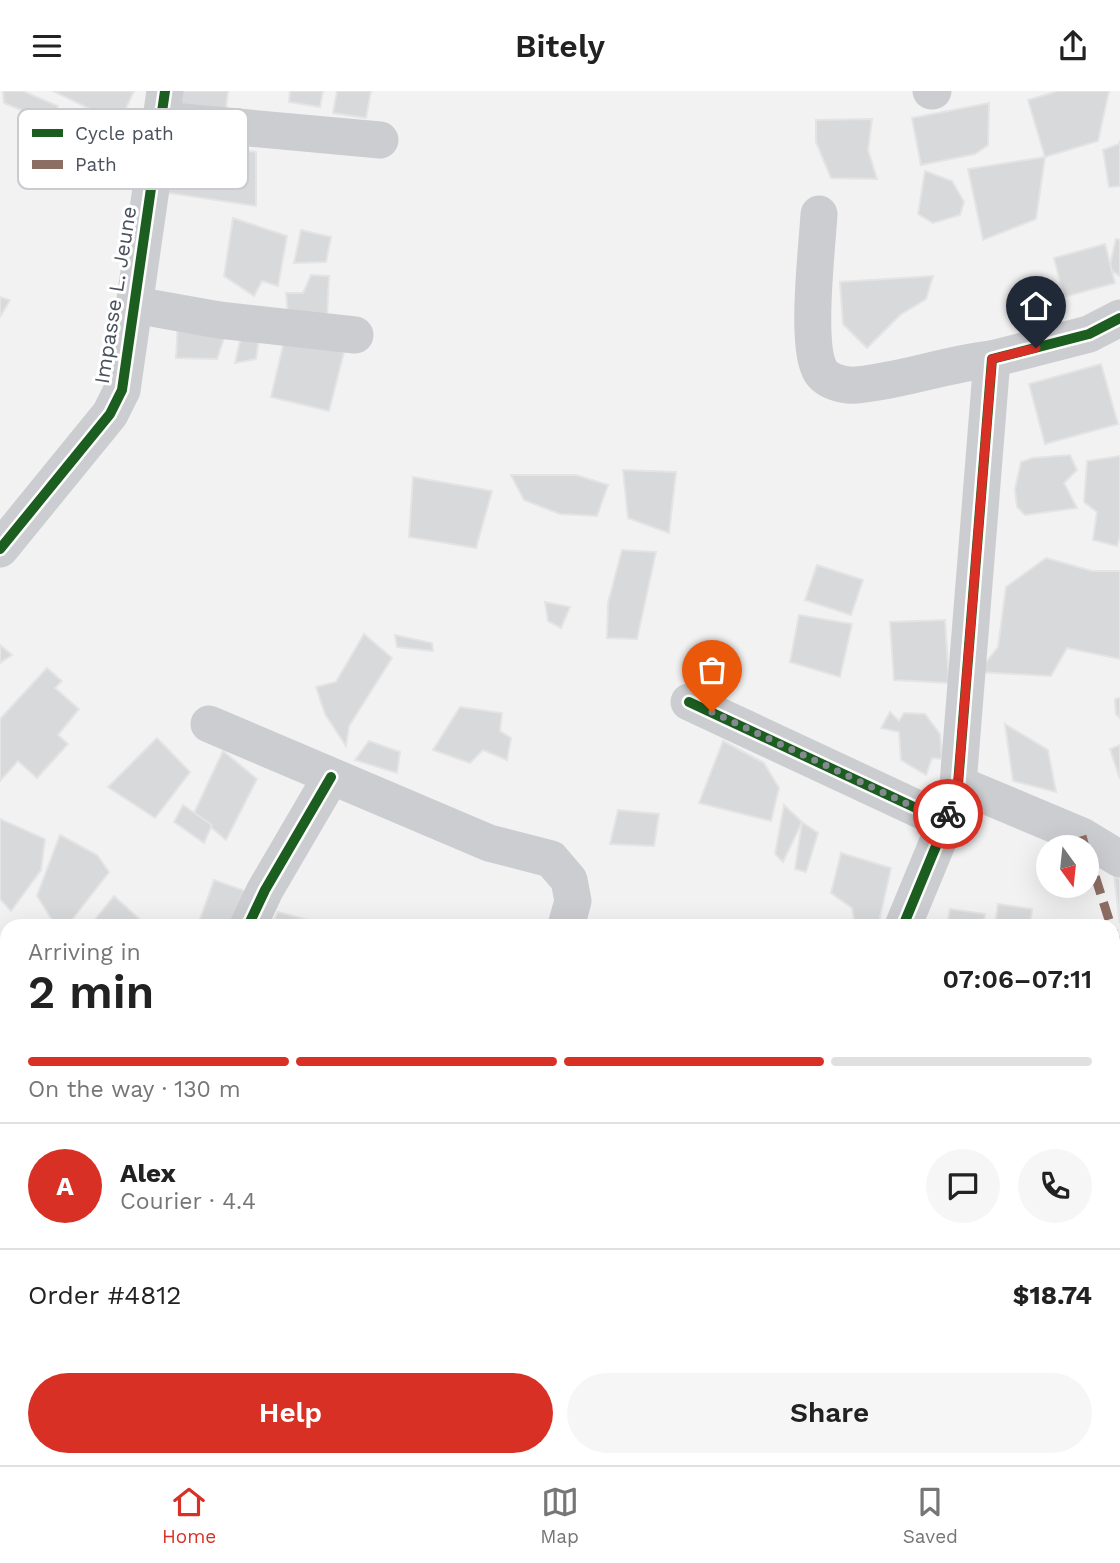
<!DOCTYPE html>
<meta charset="utf-8">
<style>
body{margin:0;font-family:"Work Sans",sans-serif;background:#f6f6f6;color:#222;height:100vh;display:flex;flex-direction:column;font-size:26px;white-space:nowrap}
*{box-sizing:border-box;margin:0}
p{font-size:23px;color:#767676}
.icon{flex:none;width:38px;height:38px;fill:none;stroke:currentColor;stroke-width:2;stroke-linecap:round;stroke-linejoin:round}
.map{position:relative;flex:1;overflow:hidden}
.drawer{position:absolute;left:0px;top:828px;width:1120px;height:548px;display:flex;flex-direction:column;background:#fff;border-radius:21px 21px 0 0;box-shadow:0 7px 28px #0002}
.drawer>*{flex:none}
.needle{width:46px;rotate:165deg}
.tools{position:absolute;left:1036px;top:744px;display:grid;gap:14px}
.tools a{display:grid;place-items:center;width:63px;height:63px;border-radius:50%;background:#fff;box-shadow:0 7px 28px #0002;font-size:35px}
.pin{position:absolute;display:grid;place-items:center;width:60px;height:60px;color:#fff;margin:-72px -30px;border-radius:50% 50% 50% 0;rotate:-45deg;box-shadow:0 0 7px #0007}
.pin .icon{rotate:45deg}
.courier{position:absolute;display:grid;place-items:center;width:70px;height:70px;margin:-35px;border:5px solid #d93025;border-radius:50%;background:#fff;color:#222;box-shadow:0 2px 9px #0007}
.headline em{font-style:normal;font-weight:600}
.headline div{display:flex;flex-direction:column-reverse}
.headline{display:flex;align-items:center;justify-content:space-between;height:119px;padding:0 28px}
h1{font-size:46px;font-weight:600;line-height:52px}
.bar{display:grid;grid-template-columns:repeat(4,1fr);gap:10px 7px;align-content:center;height:84px;padding:0 28px}
.bar i{height:9px;border-radius:5px;background:#e0e0e0}
.bar .current{background:#d93025}
.bar p{grid-column:span 4}
.line{display:flex;align-items:center;gap:18px;padding:0 28px;border-top:2px solid #e0e0e0}
.line div{flex:1}
.round{display:grid;place-items:center;flex:none;width:74px;height:74px;border-radius:37px;background:#f6f6f6}
.button{display:flex;gap:14px;margin-top:auto;padding:14px 28px}
.button a{flex:1;height:80px;border-radius:42px;background:#d93025;color:#fff;font-size:28px;font-weight:600;line-height:80px;text-align:center}
.button a+a{background:#f6f6f6;color:#222}
header{display:flex;justify-content:space-between;align-items:center;height:91px;padding:0 28px;background:#fff;font-size:32px;font-weight:600}
.tab-bar{display:flex;justify-content:space-around;align-items:center;height:98px;border-top:2px solid #e0e0e0;background:#fff;font-size:19px;color:#767676}
.tab-bar a{display:grid;justify-items:center;gap:4px}
.tab-bar .current{color:#d93025}
.map>svg:first-child{display:block}
</style>
<header><svg class="icon" aria-label="menu" viewBox="0 0 24 24"><path d="M4 6h16M4 12h16M4 18h16"/></svg>Bitely<svg class="icon" aria-label="share" viewBox="0 0 24 24"><path d="M12 15V3M7 8l5-5 5 5M5 13v7h14v-7"/></svg></header>
<div class="map">
<svg width="1120" height="1374" viewBox="0 0 1120 1374">
<rect width="100%" height="100%" fill="#f2f2f2"/>
<!-- green -->
<polygon fill="#daeee4" points="7,1040 7,1368 21,1369 18,1374 0,1374 0,1192 2,1190 0,1188 0,1047"/>
<!-- building -->
<g fill="#d8d9db" stroke="#e4e4e4" stroke-width="2">
<polygon points="3,0 23,0 58,15 55,33 4,12"/>
<polygon points="53,0 134,0 119,32"/>
<polygon points="181,0 228,0 225,26 179,20"/>
<polygon points="290,0 323,0 320,16 289,11"/>
<polygon points="337,0 371,0 366,27 333,22"/>
<polygon points="1058,0 1109,0 1098,50 1045,66 1028,9"/>
<polygon points="989,12 988,54 975,63 921,74 912,27"/>
<polygon points="872,28 868,59 877,88 831,87 816,51 816,29"/>
<polygon points="166,42 221,56 256,61 256,115 162,101"/>
<polygon points="1120,50 1120,95 1109,96 1103,59 1119,53"/>
<polygon points="1045,66 1036,128 983,149 968,78"/>
<polygon points="925,80 952,90 964,111 960,124 933,132 918,123"/>
<polygon points="233,127 287,145 278,195 262,190 254,205 224,185"/>
<polygon points="301,139 331,146 326,171 294,172"/>
<polygon points="1116,148 1120,149 1120,185 1109,178"/>
<polygon points="1105,153 1115,192 1064,206 1054,167"/>
<polygon points="311,184 329,185 327,228 288,223 286,202 303,202"/>
<polygon points="933,185 926,208 900,224 867,257 843,233 840,191"/>
<polygon points="0,206 10,209 0,226"/>
<polygon points="178,229 226,241 217,268 176,267"/>
<polygon points="243,237 260,242 256,268 235,272"/>
<polygon points="285,246 344,261 329,320 271,306"/>
<polygon points="1101,273 1118,333 1045,353 1029,293"/>
<polygon points="1070,364 1077,379 1064,392 1077,417 1025,424 1017,416 1015,398 1021,371 1032,367"/>
<polygon points="1120,365 1120,445 1117,455 1093,449 1097,421 1084,411 1087,370"/>
<polygon points="623,379 676,381 669,442 628,427"/>
<polygon points="511,384 576,384 608,394 597,425 560,423 524,409"/>
<polygon points="413,386 492,400 476,457 409,446"/>
<polygon points="622,459 656,461 637,548 607,547 608,512"/>
<polygon points="1046,467 1092,480 1120,480 1120,568 1067,557 1051,585 978,581 998,556 1006,496"/>
<polygon points="817,474 863,489 851,524 805,509"/>
<polygon points="545,511 570,516 561,537 548,530"/>
<polygon points="799,524 852,533 840,586 790,571"/>
<polygon points="945,529 949,592 894,589 890,531"/>
<polygon points="364,543 392,567 349,635 346,655 325,623 316,596 336,591"/>
<polygon points="395,544 432,552 433,560 397,556"/>
<polygon points="0,554 12,564 0,572"/>
<polygon points="47,577 62,590 55,597 79,618 58,644 68,653 37,687 18,670 0,690 0,628"/>
<polygon points="1120,607 1120,627 1116,623 1115,608"/>
<polygon points="460,616 502,622 500,640 511,647 507,669 483,659 470,672 433,659"/>
<polygon points="890,621 899,630 904,622 925,623 940,643 942,668 932,667 926,684 901,669 899,641 881,637"/>
<polygon points="1005,633 1048,659 1056,701 1013,690"/>
<polygon points="157,647 190,681 155,727 108,696"/>
<polygon points="369,650 400,661 397,682 355,669"/>
<polygon points="723,650 764,672 779,697 771,730 699,712"/>
<polygon points="1120,654 1120,688 1110,658"/>
<polygon points="223,660 257,688 226,749 194,722"/>
<polygon points="183,714 212,734 204,752 174,731"/>
<polygon points="784,714 802,731 783,771 775,763"/>
<polygon points="618,719 659,723 654,755 610,753"/>
<polygon points="0,728 45,748 41,779 11,820 0,808"/>
<polygon points="802,731 818,742 806,781 795,778"/>
<polygon points="60,744 97,764 109,781 67,835 56,835 37,805"/>
<polygon points="841,762 891,777 878,835 855,833 852,817 831,802"/>
<polygon points="1114,785 1120,788 1120,832"/>
<polygon points="214,789 254,803 243,835 208,835 199,831"/>
<polygon points="114,805 147,835 90,835"/>
<polygon points="998,813 1032,818 1030,835 995,835"/>
<polygon points="950,818 985,823 983,835 947,835"/>
<polygon points="278,821 330,835 271,835"/>
<polygon points="7,921 7,940 0,932"/>
<polygon points="7,964 7,998 0,991 0,973"/>
<polygon points="7,1049 7,1108 3,1111 0,1108 0,1054"/>
<polygon points="3,1111 7,1117 7,1151 0,1143 0,1114"/>
<polygon points="1113,1116 1120,1119 1120,1193 1113,1191"/>
<polygon points="118,1368 143,1368 141,1374 129,1374"/>
<polygon points="212,1368 263,1368 274,1374 210,1374"/>
</g>
<g fill="none" stroke-linecap="round" stroke-linejoin="round">
<!-- minor -->
<g stroke="#cccdd0" stroke-width="37">
<polyline points="931,0 933,0"/>
<polyline points="161,29 380,49"/>
<path d="M819,123c-2,34 -13,126 0,154 5,13 24,18 37,17 46,-4 90,-21 136,-26"/>
<polyline points="135,214 219,229 355,244"/>
<polyline points="0,458 110,323 122,299 165,0"/>
<polyline points="689,611 946,731"/>
<polyline points="209,633 489,752 551,768 569,789 573,810 566,835"/>
<polyline points="958,693 1082,745 1120,768"/>
<polyline points="248,835 265,799 331,686"/>
<polyline points="903,835 946,731 958,693 992,268 1089,243 1120,227"/>
<polyline points="0,886 7,892"/>
<polyline points="0,1030 7,1022"/>
<polyline points="1113,1266 1120,1264"/>
<polyline points="769,1368 781,1374"/>
<polyline points="172,1374 176,1368"/>
<polyline points="536,1374 540,1368"/>
<polyline points="933,1374 939,1368"/>
</g>
<!-- quiet -->
<g stroke="#8d6e63" stroke-width="9" stroke-dasharray="18 9" stroke-linecap="butt">
<polyline points="1082,745 1085,756"/>
<polyline points="1087,760 1111,835"/>
<polyline points="1113,840 1120,860"/>
</g>
<!-- cycleway casing -->
<g stroke="#fff" stroke-width="15">
<g id="cycleway">
<polyline points="0,458 110,323 122,299 165,0"/>
<polyline points="689,611 946,731"/>
<polyline points="248,835 265,799 331,686"/>
<polyline points="903,835 946,731 958,693 992,268 1089,243 1120,227"/>
</g>
</g>
<!-- cycleway -->
<use href="#cycleway" stroke="#1b5e20" stroke-width="10"/>
</g>
<g fill="none" stroke-linecap="round" stroke-linejoin="round">
<!-- done -->
<polyline stroke="#858a90" stroke-width="7" stroke-dasharray="0 12.6" points="712,621 946,731 948,723"/>
<!-- route -->
<polyline stroke="#d93025" stroke-width="9" points="948,723 958,693 992,268 1036,257"/>
</g>
<g text-anchor="middle" dominant-baseline="central" stroke-width="6" stroke-linejoin="round" paint-order="stroke">
<!-- street labels -->
<g font-size="21" fill="#4b525c" stroke="#fff">
<text transform="translate(115 204) rotate(-81)">Impasse L. Jeune</text>
</g>
</g>
<!-- legend -->
<rect x="18" y="18" width="230" height="80" rx="10" fill="#fff" stroke="#c9cbce" stroke-width="2"/>
<rect x="32" y="38" width="31" height="8" fill="#1b5e20"/>
<rect x="32" y="69" width="31" height="9" fill="#8d6e63"/>
<g font-size="19" fill="#4b525c">
<text x="75" y="49">Cycle path</text>
<text x="75" y="80">Path</text>
</g>
</svg>
<div class="tools">
<a><svg class="needle" viewBox="-14 -14 28 28"><path d="M0-13l5 13h-10z" fill="#e53935"/><path d="M0 13l5-13h-10z" fill="#767676"/></svg></a>
</div>
<div class="pin" style="left:712px;top:621px;background:#ea580c"><svg class="icon" aria-label="bag" viewBox="0 0 24 24"><path d="M5 8h14l-1 12H6zM9 8a3 3 0 0 1 6 0"/></svg></div>
<div class="pin" style="left:1036px;top:257px;background:#1f2937"><svg class="icon" aria-label="home" viewBox="0 0 24 24"><path d="M3 11l9-7 9 7M6 9v11h12V9"/></svg></div>
<div class="courier" style="left:948px;top:723px"><svg class="icon" aria-label="bike" viewBox="0 0 24 24"><circle cx="6" cy="16" r="4"/><circle cx="18" cy="16" r="4"/><path d="M6 16l4-8h5l3 8M10 8l3 8H6M13 5h3"/></svg></div>
<section class="drawer">
<div class="headline"><div><h1>2 min</h1><p>Arriving in</p></div><em>07:06–07:11</em></div>
<div class="bar"><i class="current"></i><i class="current"></i><i class="current"></i><i></i><p>On the way · 130 m</p></div>
<div class="line" style="height:126px"><b class="round" style="background:#d93025;color:#fff">A</b><div><b>Alex</b><p>Courier · 4.4</p></div><a class="round"><svg class="icon" aria-label="chat" viewBox="0 0 24 24"><path d="M4 5h16v11H9l-5 4z"/></svg></a><a class="round"><svg class="icon" aria-label="phone" viewBox="0 0 24 24"><path d="M5 4h4l2 5-3 2q2 4 5 5l2-3 5 2v4C11 20 4 13 5 4z"/></svg></a></div>
<div class="line" style="height:91px"><div>Order #4812</div><b>$18.74</b></div>
<div class="button"><a>Help</a><a>Share</a></div>
</section>
</div>
<nav class="tab-bar">
<a class="current"><svg class="icon" aria-label="home" viewBox="0 0 24 24"><path d="M3 11l9-7 9 7M6 9v11h12V9"/></svg>Home</a>
<a><svg class="icon" aria-label="map" viewBox="0 0 24 24"><path d="M3 6l6-2 6 2 6-2v14l-6 2-6-2-6 2zM9 4v14M15 6v14"/></svg>Map</a>
<a><svg class="icon" aria-label="saved" viewBox="0 0 24 24"><path d="M7 4h10v16l-5-4-5 4z"/></svg>Saved</a>
</nav>
